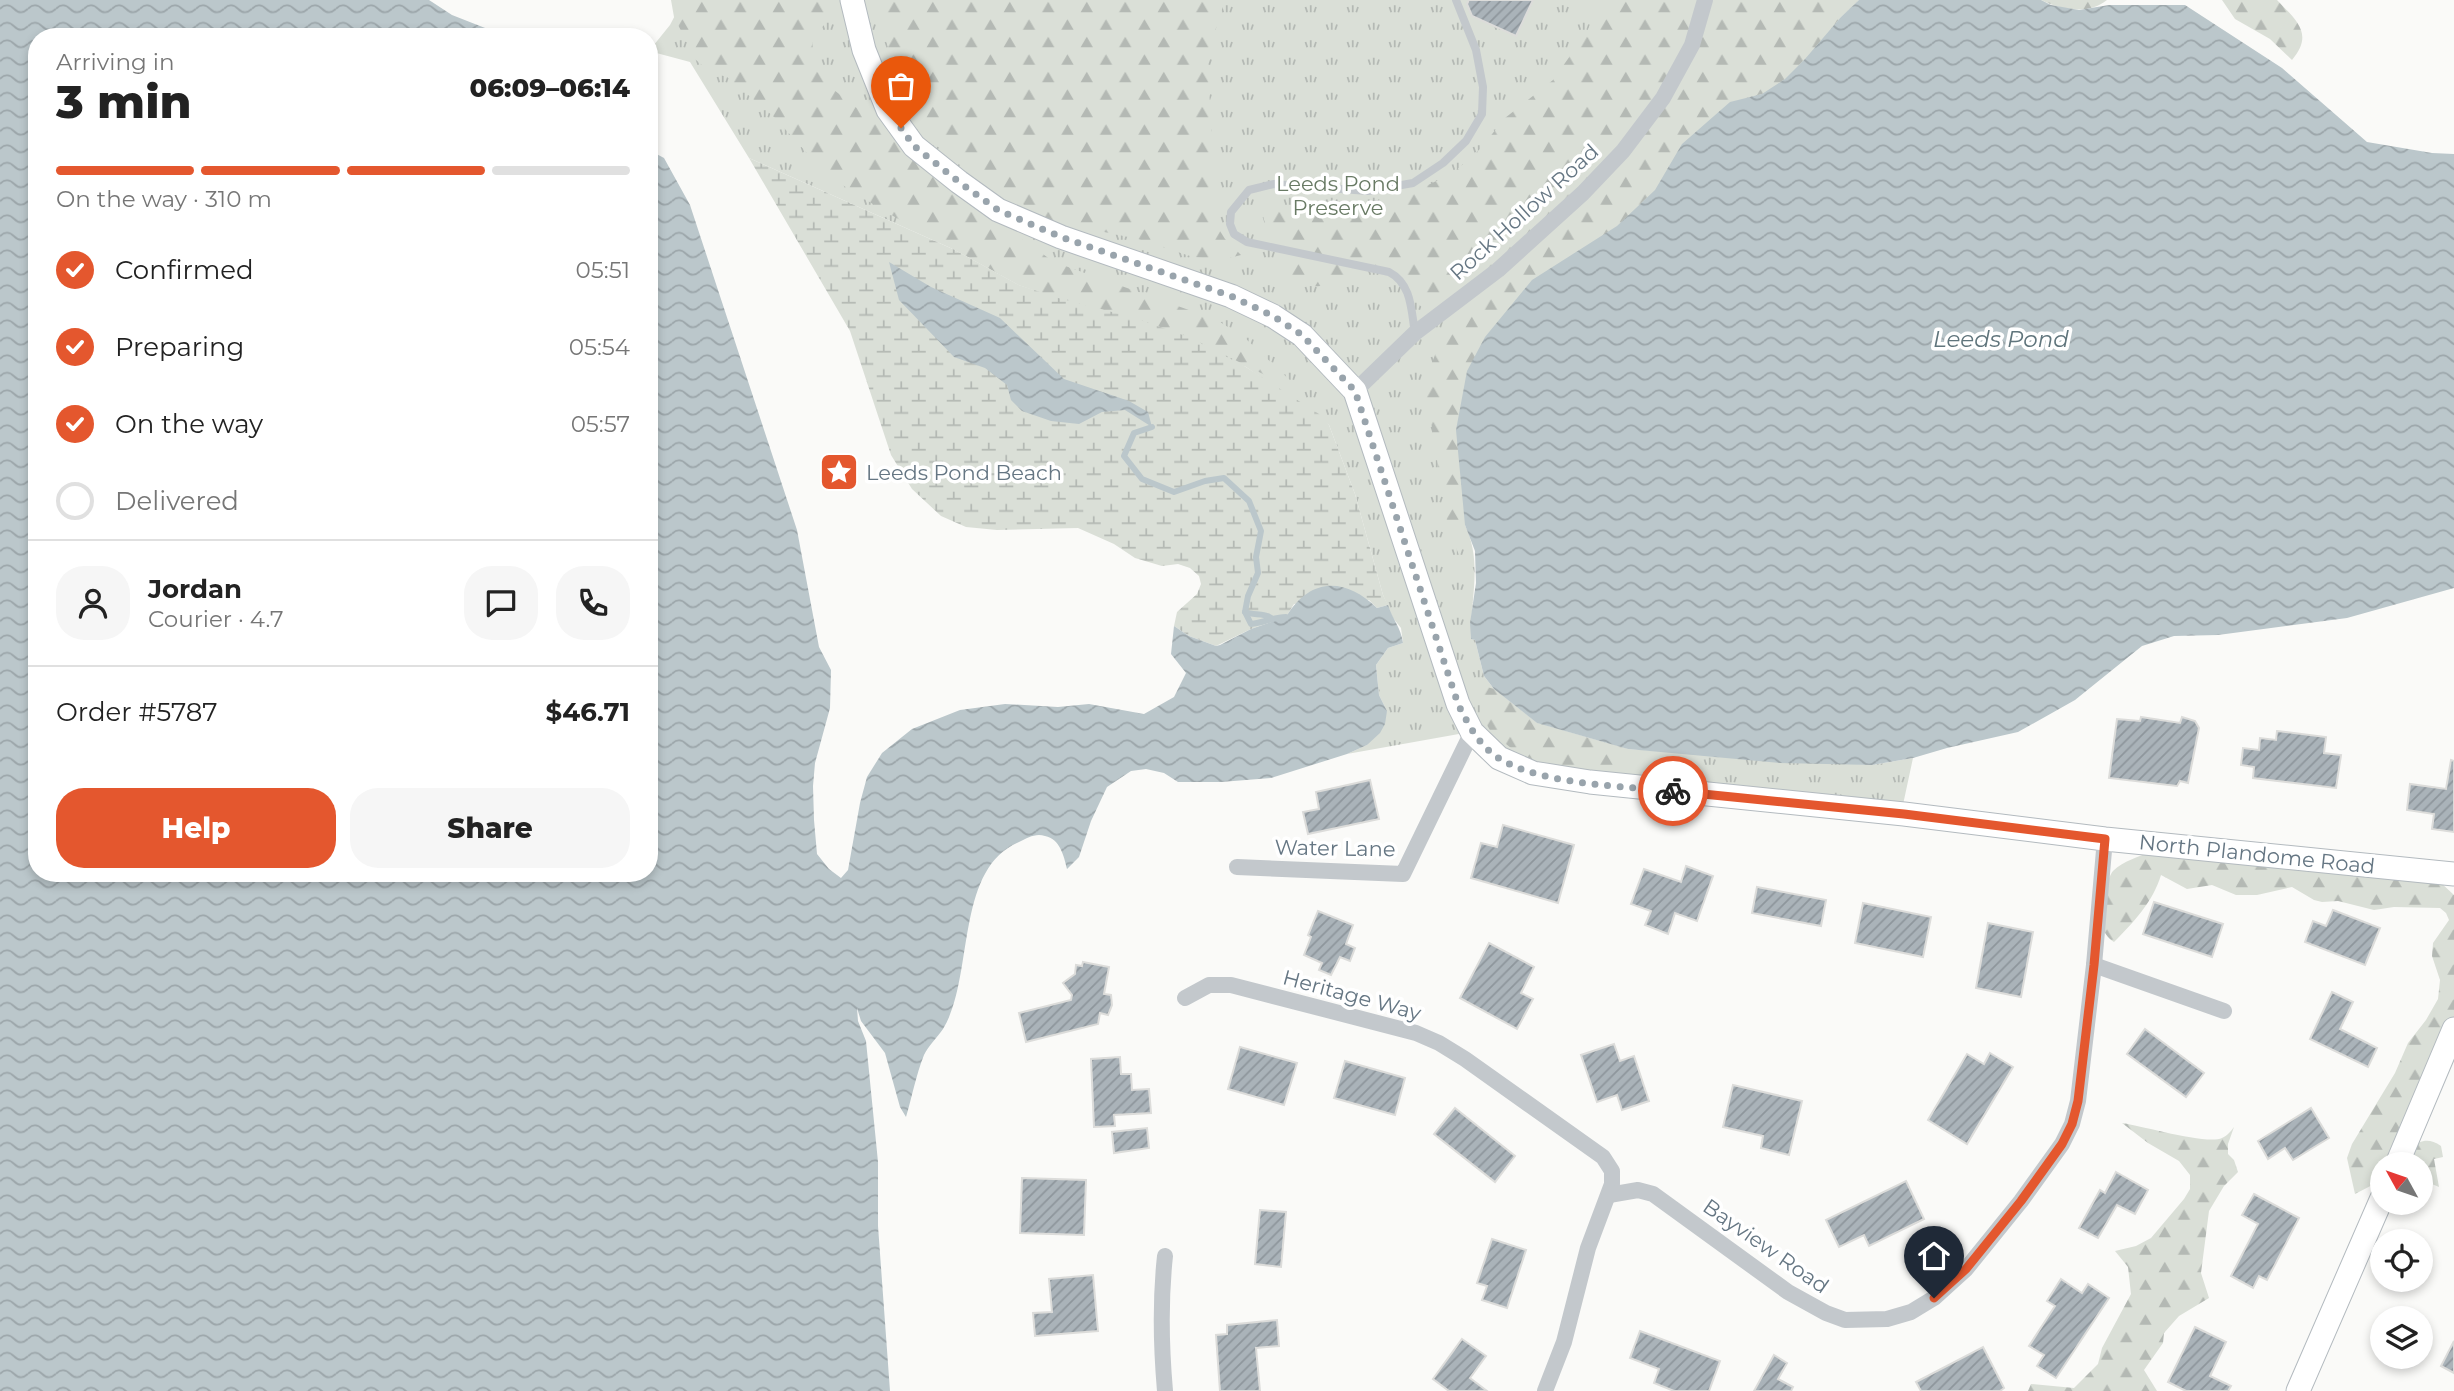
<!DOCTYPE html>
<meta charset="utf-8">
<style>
body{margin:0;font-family:Montserrat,sans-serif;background:#f6f6f6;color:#222;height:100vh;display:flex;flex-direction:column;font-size:26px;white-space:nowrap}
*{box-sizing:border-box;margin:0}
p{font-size:23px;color:#767676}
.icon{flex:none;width:38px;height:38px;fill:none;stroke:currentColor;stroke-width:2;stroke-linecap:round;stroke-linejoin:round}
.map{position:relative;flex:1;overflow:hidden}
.sheet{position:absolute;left:28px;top:28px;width:630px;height:854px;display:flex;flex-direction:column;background:#fff;border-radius:28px;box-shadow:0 4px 10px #0003}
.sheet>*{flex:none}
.needle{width:46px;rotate:310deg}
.controls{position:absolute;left:2370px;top:1152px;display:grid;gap:14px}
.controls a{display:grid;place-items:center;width:63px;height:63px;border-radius:50%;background:#fff;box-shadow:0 4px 10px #0003;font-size:35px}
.pin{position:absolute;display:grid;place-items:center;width:60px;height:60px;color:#fff;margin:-72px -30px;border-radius:50% 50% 50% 0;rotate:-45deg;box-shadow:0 0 7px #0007}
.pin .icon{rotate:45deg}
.courier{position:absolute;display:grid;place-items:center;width:70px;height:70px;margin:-35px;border:5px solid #e4572e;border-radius:50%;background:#fff;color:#222;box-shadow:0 2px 9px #0007}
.head em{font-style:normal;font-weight:800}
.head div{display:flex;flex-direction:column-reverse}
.head{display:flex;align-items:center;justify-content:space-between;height:119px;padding:0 28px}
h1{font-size:46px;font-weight:800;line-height:52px}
.bar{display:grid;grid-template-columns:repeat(4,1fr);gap:10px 7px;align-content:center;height:84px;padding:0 28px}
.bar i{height:9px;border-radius:5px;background:#e0e0e0}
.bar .current{background:#e4572e}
.bar p{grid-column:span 4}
.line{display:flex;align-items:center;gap:18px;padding:0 28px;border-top:2px solid #e0e0e0}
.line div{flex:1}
.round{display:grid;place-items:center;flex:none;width:74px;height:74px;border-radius:28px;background:#f6f6f6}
ol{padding:0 28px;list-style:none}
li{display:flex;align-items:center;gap:21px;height:77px}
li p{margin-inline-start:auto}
li .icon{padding:7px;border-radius:50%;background:#e4572e;color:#fff;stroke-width:4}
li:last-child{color:#767676}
li i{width:38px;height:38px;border:4px solid #e0e0e0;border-radius:50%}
.action{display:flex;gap:14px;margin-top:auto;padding:14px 28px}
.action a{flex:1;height:80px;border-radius:28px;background:#e4572e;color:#fff;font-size:28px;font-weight:800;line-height:80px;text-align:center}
.action a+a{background:#f6f6f6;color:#222}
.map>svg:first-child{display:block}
</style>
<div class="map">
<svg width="2454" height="1391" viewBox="0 0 2454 1391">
<defs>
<pattern id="grass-tufts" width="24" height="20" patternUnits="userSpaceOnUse" patternTransform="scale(1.75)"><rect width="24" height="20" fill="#dadfd7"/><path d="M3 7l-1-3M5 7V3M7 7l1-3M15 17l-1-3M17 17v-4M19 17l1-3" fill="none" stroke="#b4b9b4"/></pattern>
<pattern id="forest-firs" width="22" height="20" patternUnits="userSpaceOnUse" patternTransform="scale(1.75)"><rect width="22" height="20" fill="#dadfd7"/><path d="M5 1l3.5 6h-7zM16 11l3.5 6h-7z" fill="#b4b9b4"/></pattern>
<pattern id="wetland-marsh" width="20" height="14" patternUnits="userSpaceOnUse" patternTransform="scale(1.75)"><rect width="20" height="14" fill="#dadfd7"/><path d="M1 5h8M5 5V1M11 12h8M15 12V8" fill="none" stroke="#b4b9b4"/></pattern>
<pattern id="water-waves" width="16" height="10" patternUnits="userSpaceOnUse" patternTransform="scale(1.75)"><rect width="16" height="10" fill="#bbc7cb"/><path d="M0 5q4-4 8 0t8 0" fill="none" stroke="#9ca6aa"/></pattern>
<pattern id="building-hatch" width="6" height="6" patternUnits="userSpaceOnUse" patternTransform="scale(1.75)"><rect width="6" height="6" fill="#aab3b9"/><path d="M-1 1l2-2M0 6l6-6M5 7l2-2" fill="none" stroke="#8e969c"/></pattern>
</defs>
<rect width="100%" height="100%" fill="#fafaf8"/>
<!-- grass -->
<path fill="url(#grass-tufts)" d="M683,0h1176l-18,17 -376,508c18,38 5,74 6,114l4,1 9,36 10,13 43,34 91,26 244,16 41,-7 -12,56 -368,-41 -63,-41 -123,22 20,-9 20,-34 -8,-16 -3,-30 12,-17 15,-5 -2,-15 -8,-10 -10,-23 -28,-101 -26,-69 -83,-58 -227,-82 -64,-35 -206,-92 -59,-96 -41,-11 21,-26z"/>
<!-- forest -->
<g fill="url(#forest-firs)">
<polygon points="671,0 841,0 840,6 813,38 812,63 825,83 897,139 971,203 1054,262 1217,320 1245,338 1294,384 1271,378 1191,338 1135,318 1057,298 1019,285 884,211 828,176 774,117 727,77 710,72 696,60 674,17"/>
<polygon points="875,0 1225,0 1207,57 1215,184 1215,223 1225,239 1241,255 1221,260 1193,257 1138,239 1051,221 983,180 905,110"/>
<path d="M1600,0h259l-18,17 -36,42 -20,20 -23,15 -32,8 -48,42 -27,46 -38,36 -35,25 -126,179 9,95 -6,30 -11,-27 -17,-106 -4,-15 -1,-17 4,-22 13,-34 1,-22c-25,-2 -29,-6 -32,-31 -40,-33 -52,2 -92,5 -20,2 -36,-8 -52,-17l19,-6 20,-2c-14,-11 -44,-27 -44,-48l6,-6 30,-1 15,-7 30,6 61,-9 48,-23 27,-24 25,-31 48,-38 34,-48z"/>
<path d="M2041,0h66c-18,15 -46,10 -66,0z"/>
<path d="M2222,0h55c20,21 37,34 15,60l-22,-21 -35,-20z"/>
<polygon points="1480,685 1494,689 1537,723 1628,749 1638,762 1633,767 1612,771 1553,768 1526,760 1491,732 1480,713"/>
<path d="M2152,851l288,31 14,13v145l-44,107c12,-7 19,-9 31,-1l2,11 -9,2 5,28 -19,-8v-15h-38v16l-27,14 -8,-36 5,-14 43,-71 13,-30 18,-23 12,-21 2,-19 -8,-24 1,-13 16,-23 -3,-7 -6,-5 -46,-1 -20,3 -36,-9 -16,1 -8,-2 -22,-13 -35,8h-21l-24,-10 -25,4 -26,-14c-8,27 -28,48 -47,67 -6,-4 -11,-10 -12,-18 -2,-10 4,-45 11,-53 10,-10 26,-14 39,-20z"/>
<path d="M2122,1123c21,3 85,22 100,15 5,-2 9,-7 12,-11l-6,17v10l6,6 4,12 -14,14 -15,25 -8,62 8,25 -30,18 -15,17 -1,10 -19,27 13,21h-129l3,-7 43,4 24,-24 4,-16 29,-54 -3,-27 -13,-16 21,-5 15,-8 33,-39 6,-10v-14l-11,-14 -31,-18z"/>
</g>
<!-- wetland -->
<polygon fill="url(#wetland-marsh)" points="749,158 955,250 1019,285 1058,298 1135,318 1191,338 1246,367 1319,414 1329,425 1355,494 1383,595 1388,605 1377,608 1369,600 1294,604 1286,617 1251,629 1216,646 1189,636 1174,626 1177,612 1197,594 1201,584 1199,576 1190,568 1178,564 1162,566 1135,558 1114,544 1078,528 997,530 966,527 941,516 912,489 891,455 850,331"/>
<!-- water -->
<g fill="url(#water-waves)">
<path d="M0,0h429l23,15 56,22h-471v836h612v-723l15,8 26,47 107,325 22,117 12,23 -1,38 -15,55 -2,23 1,34 3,34 12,15 12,9 7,-8 12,-67 7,-26 15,-24 30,-24 48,-19 45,-6 53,3 31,-3 55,10 30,-17 12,-24 -15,-19 3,-28 15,10 27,10 4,-1 31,-16 35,-12c24,-40 59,-40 91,-9l11,-3c5,15 13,23 15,38l-15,5 -12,17 3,30 8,16 -2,13 -5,9 -13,12 -20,9 -76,24 -50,4h-43l-14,-9 -18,-4 -15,2 -24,16 -16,34 -12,36 -12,12c-3,-13 -7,-30 -22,-33 -10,-3 -17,2 -26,6 -65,27 -44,135 -76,187 -6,9 -15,17 -19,26 -8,20 -12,42 -18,62l-6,-10 -15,-54 -24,-32 -4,-13 1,13 8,20 12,121v64l12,165h-890z"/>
<polygon points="1859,0 2041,0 2051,5 2079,10 2109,5 2185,5 2282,68 2367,142 2432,153 2454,154 2454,588 2347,618 2218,635 2174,636 2142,646 2075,700 2018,732 1947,748 1913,758 1872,765 1780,763 1628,749 1537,723 1494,689 1484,676 1475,640 1471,639 1470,623 1476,583 1475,551 1465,525 1456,430 1467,371 1485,337 1532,280 1617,226 1655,190 1682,144 1730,102 1762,94 1785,79 1805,59 1841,17"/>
<polygon points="889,262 931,287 1000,318 1064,379 1129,401 1148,412 1152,427 1125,410 1102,412 1079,424 1051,421 1022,411 1011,400 1007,385 985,368 954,357 899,300"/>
</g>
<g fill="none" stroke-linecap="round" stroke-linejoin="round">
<!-- stream -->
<g stroke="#bbc7cb" stroke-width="6">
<path d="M1152,427l-18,6 -10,23 18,23 32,13 31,-11 19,-3 25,23 12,30 -5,26 2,16 -10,23 -3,16 6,12c13,-1 22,-7 35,-7"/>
<path d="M1245,612c9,4 18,0 26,6"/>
</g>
</g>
<!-- building -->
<g fill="url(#building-hatch)" stroke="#dcdcda" stroke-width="2">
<polygon points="1469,0 1533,0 1516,36 1472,16 1467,4"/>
<polygon points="2141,717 2180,723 2182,717 2195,721 2199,728 2188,783 2180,781 2177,786 2109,778 2117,719 2140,721"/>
<polygon points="2277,731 2326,737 2324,753 2341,755 2336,788 2253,778 2254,767 2241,765 2243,748 2259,750 2260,738 2276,740"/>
<polygon points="2451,760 2454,761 2454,832 2432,829 2434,814 2407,810 2410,784 2446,789"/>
<polygon points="1370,780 1379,819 1308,834 1303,812 1319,809 1316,792"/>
<polygon points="1503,825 1574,845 1558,903 1471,878 1481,843 1497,847"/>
<polygon points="1686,866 1713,876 1697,921 1675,913 1668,934 1645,925 1651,911 1631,904 1644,869 1681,882"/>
<polygon points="1757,887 1826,900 1821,926 1752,913"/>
<polygon points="2154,902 2223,924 2212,957 2143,934"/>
<polygon points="1863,903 1931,917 1923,957 1855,943"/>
<polygon points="2333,910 2380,928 2365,965 2305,942 2313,921 2326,926"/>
<polygon points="1318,911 1353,925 1346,944 1355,948 1350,961 1340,957 1331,975 1319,970 1322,963 1304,955 1311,937 1308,935"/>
<polygon points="1988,923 2033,932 2021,997 1976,988"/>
<polygon points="1489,943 1534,967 1521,993 1533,999 1517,1029 1460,998"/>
<polygon points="1083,962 1109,967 1104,994 1111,995 1112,1005 1108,1015 1100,1013 1098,1024 1026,1042 1019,1013 1071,1000 1072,995 1063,983 1075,974 1076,965 1082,966"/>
<polygon points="2332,992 2353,1002 2340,1029 2377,1048 2368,1067 2310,1039"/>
<polygon points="2145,1029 2204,1073 2186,1097 2127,1054"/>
<polygon points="1614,1044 1620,1061 1634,1056 1649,1101 1622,1110 1617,1095 1597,1102 1581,1055"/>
<polygon points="1240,1047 1297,1063 1284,1105 1228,1089"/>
<polygon points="1990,1053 2013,1067 1967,1144 1928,1120 1967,1054 1984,1064"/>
<polygon points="1120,1057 1121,1074 1131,1074 1132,1090 1149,1089 1151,1113 1114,1115 1115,1126 1094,1127 1091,1059"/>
<polygon points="1345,1061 1405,1078 1395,1115 1334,1098"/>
<polygon points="1733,1085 1802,1101 1789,1155 1761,1148 1763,1136 1723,1127"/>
<polygon points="1455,1108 1515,1156 1495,1182 1434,1134"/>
<polygon points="2311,1108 2329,1138 2293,1160 2285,1148 2268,1159 2258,1141"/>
<polygon points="1147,1128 1149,1148 1114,1153 1112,1132"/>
<polygon points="2116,1172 2148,1190 2135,1214 2117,1205 2098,1238 2079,1228 2100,1190 2105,1193"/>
<polygon points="1022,1178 1086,1180 1084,1235 1020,1233"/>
<polygon points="1906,1181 1924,1219 1869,1246 1864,1235 1839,1247 1826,1220"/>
<polygon points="2254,1194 2299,1218 2267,1280 2259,1276 2253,1288 2231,1276 2258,1224 2242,1215"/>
<polygon points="1260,1210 1286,1212 1281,1267 1255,1264"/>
<polygon points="1492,1239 1526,1250 1507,1308 1482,1300 1487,1286 1477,1283"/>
<polygon points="1093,1275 1098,1331 1035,1336 1033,1313 1052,1312 1049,1279"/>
<polygon points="2061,1279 2082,1293 2088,1284 2109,1298 2056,1378 2037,1366 2044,1355 2029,1346 2055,1306 2047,1301"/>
<polygon points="1277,1320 1279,1346 1256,1348 1260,1391 1220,1391 1216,1335 1227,1334 1227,1325"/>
<polygon points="2195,1327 2226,1342 2210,1376 2231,1386 2228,1391 2186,1391 2168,1382"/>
<polygon points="1640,1331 1720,1361 1709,1391 1674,1391 1654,1383 1659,1369 1630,1358"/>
<polygon points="1462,1339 1486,1356 1470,1378 1487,1391 1449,1391 1433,1379"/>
<polygon points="2454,1341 2454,1373 2441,1366"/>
<polygon points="1983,1347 2004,1388 2000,1391 1921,1391 1916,1382"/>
<polygon points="1774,1355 1787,1363 1778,1379 1793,1387 1791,1391 1754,1391"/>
</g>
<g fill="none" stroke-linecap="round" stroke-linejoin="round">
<!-- secondary casing -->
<g stroke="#b3babf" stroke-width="25">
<g id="secondary">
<polyline points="852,0 864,50 888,110 914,146 959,182 998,210 1061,237 1231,296 1273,316 1302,335 1355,391 1458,704 1472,732 1499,758 1533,773 1590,782 1904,814 2105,839 2454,874"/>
<polyline points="2397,1164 2454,1029"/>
<polyline points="2298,1391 2382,1198"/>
</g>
</g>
<!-- lane -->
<path stroke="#c3c8cc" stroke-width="8" d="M1415,333c-4,-23 -3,-49 -26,-61l-142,-30 -13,-8 -4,-10 1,-12 18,-22 25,-6 94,7 45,-8 30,-20 23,-22 16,-27 1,-27 -7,-37 -20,-50"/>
<!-- street -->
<g stroke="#c3c8cc" stroke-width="16">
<polyline points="1355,391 1415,333 1498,270 1583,193 1623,151 1663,98 1692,45 1705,0"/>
<polyline points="1237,867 1403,874 1472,732"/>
<polyline points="2094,965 2224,1011"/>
<polyline points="1185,998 1209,985 1231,985 1416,1033 1439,1043 1465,1059 1603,1157 1612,1171 1612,1184 1588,1248 1564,1342 1545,1391"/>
<polyline points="1609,1195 1638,1190 1653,1194 1788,1292 1826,1313 1845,1320 1887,1319 1911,1312 1934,1298 1966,1269 2021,1201 2062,1144 2072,1124 2078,1101 2094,965 2105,839"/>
<path d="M1165,1256c-5,46 -4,89 0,135"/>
</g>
<!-- secondary -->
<use href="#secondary" stroke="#fff" stroke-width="23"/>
</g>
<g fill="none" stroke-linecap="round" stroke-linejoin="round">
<!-- done -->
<path stroke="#99a4ac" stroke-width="7" stroke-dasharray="0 12.6" d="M901,128l13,18 45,36 39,28 63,27 170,59 42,20 29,19 53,56 103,313c10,20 21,42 42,55 43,26 123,27 173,32"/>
<!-- route -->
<polyline stroke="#e4572e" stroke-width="9" points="1673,791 1904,814 2105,839 2094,965 2078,1101 2072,1124 2062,1144 2021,1201 1966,1269 1934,1298"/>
</g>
<!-- icons -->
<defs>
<g id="sight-square" transform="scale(2.0125)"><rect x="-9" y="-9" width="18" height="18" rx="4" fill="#e4572e" stroke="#fff"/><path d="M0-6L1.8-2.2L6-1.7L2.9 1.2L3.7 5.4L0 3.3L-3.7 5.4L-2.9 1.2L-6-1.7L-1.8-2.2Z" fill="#fff"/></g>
</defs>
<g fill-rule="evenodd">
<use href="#sight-square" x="839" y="472"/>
</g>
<g text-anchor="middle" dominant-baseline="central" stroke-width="7" stroke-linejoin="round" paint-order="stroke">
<!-- park labels -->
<g font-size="21" fill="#687a64" stroke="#fff">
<text x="1338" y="183">Leeds Pond<tspan x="1338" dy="24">Preserve</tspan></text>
</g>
<!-- street labels -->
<g font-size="21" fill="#657683" stroke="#fff">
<text transform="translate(1524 212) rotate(-42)">Rock Hollow Road</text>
<text transform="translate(1335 848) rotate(1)">Water Lane</text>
<text transform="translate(2257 854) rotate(6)">North Plandome Road</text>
<text transform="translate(1352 995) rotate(15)">Heritage Way</text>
<text transform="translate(1766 1246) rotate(35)">Bayview Road</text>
</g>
<!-- poi labels -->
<g font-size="21" fill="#657683" stroke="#fff" text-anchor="start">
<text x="866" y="472">Leeds Pond Beach</text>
</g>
<!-- water labels -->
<g font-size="23" font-style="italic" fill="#60757c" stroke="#fff">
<text x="2001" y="339">Leeds Pond</text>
</g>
</g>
</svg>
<div class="controls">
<a><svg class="needle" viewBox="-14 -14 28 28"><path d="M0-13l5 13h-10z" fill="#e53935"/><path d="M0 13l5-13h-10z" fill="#767676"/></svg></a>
<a><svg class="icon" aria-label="locate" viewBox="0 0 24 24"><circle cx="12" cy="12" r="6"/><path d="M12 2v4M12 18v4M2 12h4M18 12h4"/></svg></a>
<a><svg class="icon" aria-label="layers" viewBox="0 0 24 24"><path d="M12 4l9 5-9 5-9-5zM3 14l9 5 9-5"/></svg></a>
</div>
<div class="pin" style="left:901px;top:128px;background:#ea580c"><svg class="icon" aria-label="bag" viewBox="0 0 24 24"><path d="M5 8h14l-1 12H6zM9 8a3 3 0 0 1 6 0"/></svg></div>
<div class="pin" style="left:1934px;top:1298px;background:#1f2937"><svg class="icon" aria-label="home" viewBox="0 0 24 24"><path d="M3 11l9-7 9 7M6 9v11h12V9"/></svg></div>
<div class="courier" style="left:1673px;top:791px"><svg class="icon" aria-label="bike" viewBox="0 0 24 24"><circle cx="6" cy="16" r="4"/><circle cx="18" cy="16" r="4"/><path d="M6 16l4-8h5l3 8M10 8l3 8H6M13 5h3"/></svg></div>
<section class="sheet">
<div class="head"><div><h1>3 min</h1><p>Arriving in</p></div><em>06:09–06:14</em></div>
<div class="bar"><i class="current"></i><i class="current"></i><i class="current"></i><i></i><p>On the way · 310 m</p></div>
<ol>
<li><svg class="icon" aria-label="check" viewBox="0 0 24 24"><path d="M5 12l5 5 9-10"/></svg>Confirmed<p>05:51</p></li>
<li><svg class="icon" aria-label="check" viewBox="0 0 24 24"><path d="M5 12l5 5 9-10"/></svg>Preparing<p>05:54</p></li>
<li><svg class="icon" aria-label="check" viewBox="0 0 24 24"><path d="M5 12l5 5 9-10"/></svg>On the way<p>05:57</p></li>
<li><i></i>Delivered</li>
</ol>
<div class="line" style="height:126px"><a class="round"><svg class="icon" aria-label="person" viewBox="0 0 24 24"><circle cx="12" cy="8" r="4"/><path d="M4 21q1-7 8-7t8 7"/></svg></a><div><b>Jordan</b><p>Courier · 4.7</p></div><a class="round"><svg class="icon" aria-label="chat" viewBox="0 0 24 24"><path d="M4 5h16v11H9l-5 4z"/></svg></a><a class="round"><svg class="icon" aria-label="phone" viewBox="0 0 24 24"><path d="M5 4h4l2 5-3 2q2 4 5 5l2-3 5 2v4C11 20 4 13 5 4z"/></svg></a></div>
<div class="line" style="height:91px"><div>Order #5787</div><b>$46.71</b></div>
<div class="action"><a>Help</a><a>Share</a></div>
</section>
</div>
